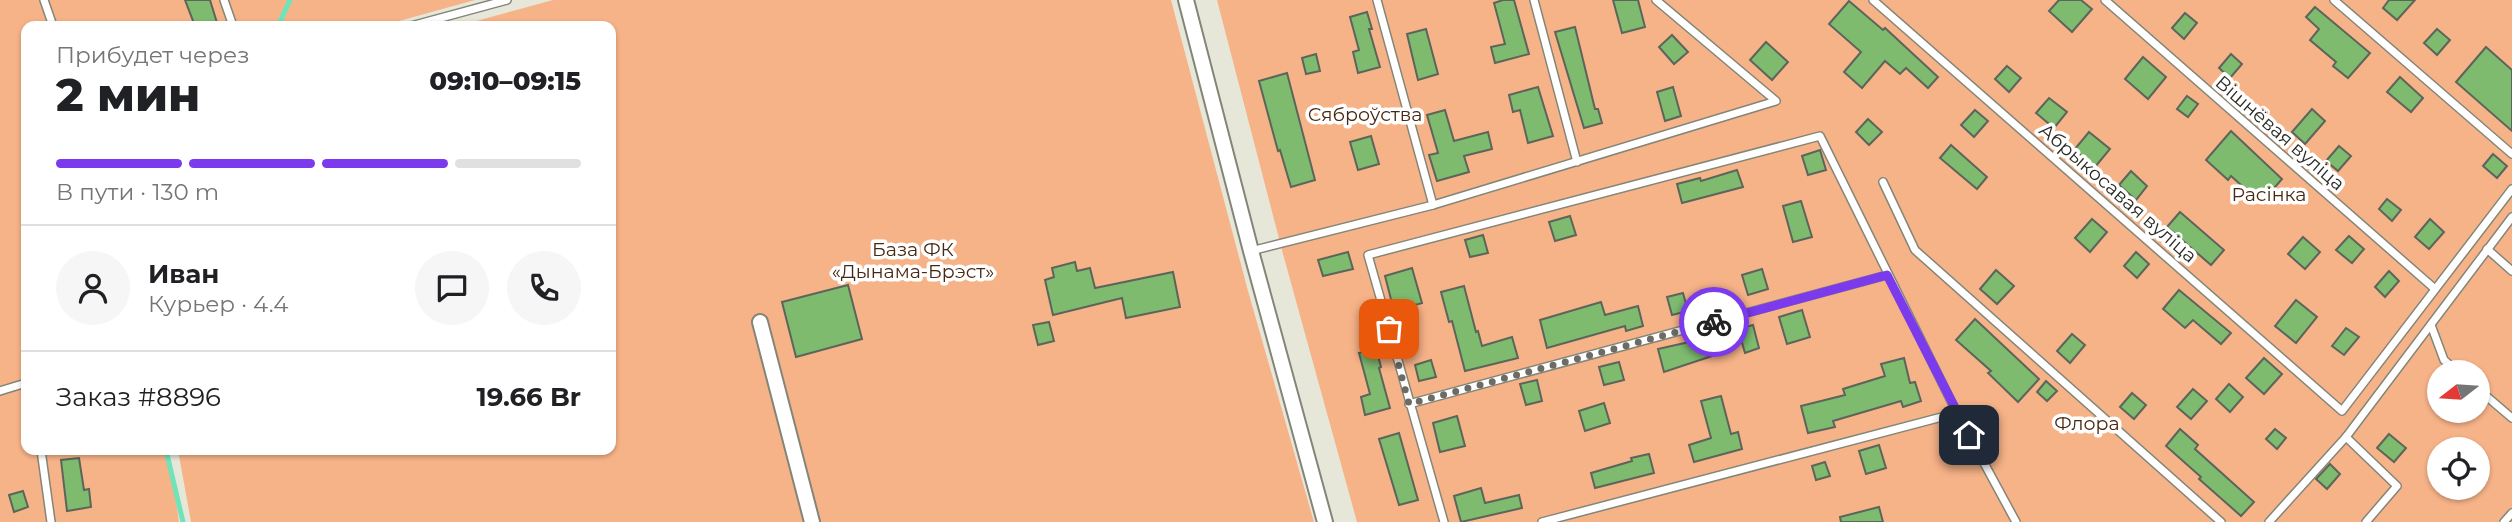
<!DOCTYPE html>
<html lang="ru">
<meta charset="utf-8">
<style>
body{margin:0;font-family:Montserrat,sans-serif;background:#f6f6f6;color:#202124;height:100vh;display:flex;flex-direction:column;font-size:26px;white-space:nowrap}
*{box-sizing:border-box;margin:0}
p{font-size:23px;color:#757577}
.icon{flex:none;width:38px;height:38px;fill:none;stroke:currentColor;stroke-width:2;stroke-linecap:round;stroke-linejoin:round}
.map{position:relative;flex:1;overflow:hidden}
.details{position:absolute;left:21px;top:21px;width:595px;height:434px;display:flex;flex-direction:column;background:#fff;border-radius:14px;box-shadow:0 2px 5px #0004}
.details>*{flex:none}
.needle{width:46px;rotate:253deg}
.fabs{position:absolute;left:2427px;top:360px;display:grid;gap:14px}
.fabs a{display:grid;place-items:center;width:63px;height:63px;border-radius:50%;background:#fff;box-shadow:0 2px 5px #0004;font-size:35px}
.pin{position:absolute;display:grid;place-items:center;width:60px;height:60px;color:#fff;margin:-30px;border-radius:14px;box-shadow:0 4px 10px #0006}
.courier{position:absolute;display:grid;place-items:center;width:70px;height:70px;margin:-35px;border:5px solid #7c3aed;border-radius:50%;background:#fff;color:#222;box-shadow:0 2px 9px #0007}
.overview em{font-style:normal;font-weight:800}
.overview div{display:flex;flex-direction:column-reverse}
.overview{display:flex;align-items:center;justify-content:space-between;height:119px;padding:0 35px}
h1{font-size:46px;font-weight:800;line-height:52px}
.bar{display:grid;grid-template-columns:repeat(4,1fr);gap:10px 7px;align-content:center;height:84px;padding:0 35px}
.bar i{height:9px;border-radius:5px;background:#e0e0e0}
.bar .current{background:#7c3aed}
.bar p{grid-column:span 4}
.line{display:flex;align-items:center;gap:18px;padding:0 35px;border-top:2px solid #e0e0e0}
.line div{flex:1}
.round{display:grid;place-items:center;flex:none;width:74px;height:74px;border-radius:37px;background:#f6f6f6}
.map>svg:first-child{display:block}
</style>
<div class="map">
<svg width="2512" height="522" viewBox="0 0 2512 522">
<rect width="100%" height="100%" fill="#e6e7d9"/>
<!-- green -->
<g fill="#f7b388" fill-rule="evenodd">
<polygon points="0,0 475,0 381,26 26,26 26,450 169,450 179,522 0,522"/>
<polygon points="553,0 1171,0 1248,291 1314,522 191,522 178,450 611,450 611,26 458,26"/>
<path d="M1217,0h1295v522h-1155l-74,-268zM2440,373h38v38h-38zM2440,450h38v38h-38z"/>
</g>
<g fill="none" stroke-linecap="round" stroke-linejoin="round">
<!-- stream -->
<g stroke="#6fe3ba" stroke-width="5">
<polyline points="278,26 290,0"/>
<polyline points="166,450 183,522"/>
</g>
</g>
<!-- building -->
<g fill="#7ebb6f" stroke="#5d655b" stroke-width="2">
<polygon points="185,0 210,0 218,26 195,26"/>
<polygon points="1503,0 1514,0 1529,54 1495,63 1491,47 1505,44 1494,3"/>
<polygon points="1613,0 1638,0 1645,27 1622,33"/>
<polygon points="2059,0 2081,0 2092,9 2072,32 2049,11"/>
<polygon points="2389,0 2415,0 2397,20 2383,8"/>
<polygon points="1849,1 1883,30 1885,28 1938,77 1928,88 1906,68 1900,74 1885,61 1862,88 1844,72 1861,52 1829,24"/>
<polygon points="2315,7 2370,53 2348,78 2333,66 2336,62 2310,40 2319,29 2306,17"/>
<polygon points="1367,12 1372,29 1369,29 1380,67 1358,73 1353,52 1359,50 1350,17"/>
<polygon points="2185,13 2197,23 2184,39 2172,28"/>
<polygon points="1575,27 1595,109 1598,109 1602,123 1584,128 1555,32"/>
<polygon points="1426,29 1438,74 1418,80 1407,34"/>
<polygon points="2437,29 2450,40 2437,55 2424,43"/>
<polygon points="1672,35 1688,52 1674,64 1659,47"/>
<polygon points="1766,42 1788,62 1772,80 1750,60"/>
<polygon points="2486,47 2512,70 2512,131 2456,82"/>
<polygon points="1316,54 1320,71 1306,74 1302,58"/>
<polygon points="2231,54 2242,64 2230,78 2219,68"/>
<polygon points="2143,57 2166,77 2148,99 2125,79"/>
<polygon points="2007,66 2021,78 2009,92 1995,79"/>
<polygon points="1287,73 1315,180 1291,187 1280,150 1278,151 1259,81"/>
<polygon points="2400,77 2423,98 2411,112 2387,92"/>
<polygon points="1538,87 1553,136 1528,143 1520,110 1513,112 1509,95"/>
<polygon points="1673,87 1681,116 1665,121 1657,92"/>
<polygon points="2187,96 2198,104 2188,117 2177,109"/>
<polygon points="2049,98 2067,112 2054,128 2036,113"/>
<polygon points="2312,109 2325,121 2305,144 2292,132"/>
<polygon points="1445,110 1454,141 1488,132 1492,149 1464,156 1469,172 1437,181 1429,155 1438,153 1427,115"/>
<polygon points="1975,110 1988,121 1974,137 1961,125"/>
<polygon points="1868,119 1882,132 1869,145 1856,132"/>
<polygon points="2231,131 2282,179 2261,203 2231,176 2228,180 2206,160"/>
<polygon points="2089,132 2110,149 2095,167 2074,150"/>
<polygon points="1371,136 1379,164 1358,170 1350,142"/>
<polygon points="1951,145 1987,177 1977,189 1940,158"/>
<polygon points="2339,146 2351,156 2338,171 2326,161"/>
<polygon points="1820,150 1826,170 1808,175 1802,156"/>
<polygon points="2493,154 2507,166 2497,178 2483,166"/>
<polygon points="1737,170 1743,187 1682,203 1677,184 1700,178 1701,181"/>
<polygon points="2131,171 2147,186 2136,200 2119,185"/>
<polygon points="2387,199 2401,210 2392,221 2379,209"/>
<polygon points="1801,201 1812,237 1793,242 1783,206"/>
<polygon points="2180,212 2224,250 2211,265 2167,227"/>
<polygon points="1570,216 1576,235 1555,241 1549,222"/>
<polygon points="2092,219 2107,232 2090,252 2075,238"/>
<polygon points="2430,219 2444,232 2429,249 2415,237"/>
<polygon points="1483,235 1488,253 1470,257 1465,240"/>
<polygon points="2349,236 2364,249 2352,263 2336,250"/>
<polygon points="2303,237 2320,252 2305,269 2288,254"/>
<polygon points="1348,252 1353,269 1323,276 1318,260"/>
<polygon points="2136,252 2149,264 2137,278 2124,266"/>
<polygon points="1075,262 1077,271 1090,268 1095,288 1173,272 1180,307 1126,318 1122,298 1053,315 1045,280 1054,277 1052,268"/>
<polygon points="1412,268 1422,303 1394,311 1385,276"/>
<polygon points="1762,269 1768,289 1748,295 1742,275"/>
<polygon points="1996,270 2014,286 1997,304 1980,289"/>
<polygon points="2389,271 2399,281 2385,297 2375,287"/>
<polygon points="848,285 862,339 796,357 782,302"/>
<polygon points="1464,286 1476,332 1478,331 1482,346 1512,337 1518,358 1465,371 1452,321 1449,322 1441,292"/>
<polygon points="2179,290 2231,333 2221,344 2193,320 2185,328 2163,309"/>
<polygon points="1683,293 1688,311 1672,315 1667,297"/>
<polygon points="2296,300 2317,317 2296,343 2275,326"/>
<polygon points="1601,302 1605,315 1638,306 1643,326 1626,331 1625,326 1547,348 1540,320"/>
<polygon points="1802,310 1810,337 1787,344 1779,317"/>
<polygon points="1975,319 2039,379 2018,402 1988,373 1991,371 1956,340"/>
<polygon points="1049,322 1054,341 1038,345 1033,325"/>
<polygon points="1753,325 1759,348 1745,353 1738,329"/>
<polygon points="2346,328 2359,337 2344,355 2332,346"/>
<polygon points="2072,334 2085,345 2070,363 2057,351"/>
<polygon points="1707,338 1712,356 1664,372 1658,349"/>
<polygon points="1376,348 1381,367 1379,368 1390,408 1365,415 1361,397 1370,394 1359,353"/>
<polygon points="1904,358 1910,383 1915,382 1921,401 1903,407 1901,401 1833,421 1835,427 1808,433 1801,406 1845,395 1843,389 1885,376 1881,364"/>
<polygon points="2264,358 2282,374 2264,394 2246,378"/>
<polygon points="1431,360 1436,377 1419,381 1415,365"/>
<polygon points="1619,362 1624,380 1604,385 1599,367"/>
<polygon points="1537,380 1542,401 1526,405 1520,384"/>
<polygon points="2046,381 2057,391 2047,401 2037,392"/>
<polygon points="2229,384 2243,397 2230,412 2216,399"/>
<polygon points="2193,389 2207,401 2191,419 2177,407"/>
<polygon points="2132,393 2146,405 2134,419 2120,407"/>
<polygon points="1721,396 1731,434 1738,432 1742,449 1694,462 1689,445 1711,438 1701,401"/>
<polygon points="1604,403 1610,423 1585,431 1579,411"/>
<polygon points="1457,416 1465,446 1440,452 1433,423"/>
<polygon points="2180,429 2198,445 2195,449 2254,502 2241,516 2199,479 2201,477 2166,446"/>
<polygon points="2275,429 2286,438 2277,449 2266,439"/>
<polygon points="1399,433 1418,500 1399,505 1379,439"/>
<polygon points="2389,434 2406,448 2394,462 2377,448"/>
<polygon points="1879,445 1886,468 1866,474 1859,451"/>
<polygon points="1649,454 1654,473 1595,488 1591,473 1632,461 1631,458"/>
<polygon points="79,458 84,490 89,489 91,507 67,511 61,460"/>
<polygon points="1825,462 1830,476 1816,480 1812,466"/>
<polygon points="2330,464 2340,474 2327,489 2316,479"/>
<polygon points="1481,488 1485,503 1519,495 1522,508 1461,522 1454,496"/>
<polygon points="23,491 28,507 14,512 9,495"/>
<polygon points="1879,507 1883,522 1841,522 1840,517"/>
</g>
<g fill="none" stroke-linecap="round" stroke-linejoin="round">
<!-- lane casing -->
<g stroke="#848578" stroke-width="10">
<g id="lane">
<polyline points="44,0 53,26"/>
<polyline points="224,0 233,26"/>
<polyline points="1377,0 1433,205"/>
<polyline points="1534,0 1577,162"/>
<polyline points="1873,0 2342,411 2512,189"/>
<polyline points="2105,0 2435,289"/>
<polyline points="2334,0 2512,154"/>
<polyline points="411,26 507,0"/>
<polyline points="1883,182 1915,250 2221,522"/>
<polyline points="2487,249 2512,271"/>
<polyline points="1251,251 1433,205 1776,101 1656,0"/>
<polyline points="2431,325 2444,360 2459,373"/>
<polyline points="2478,389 2512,418"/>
<polyline points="0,391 26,383"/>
<polyline points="1409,404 1887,275"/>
<polyline points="2346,437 2397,486 2366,522"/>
<polyline points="41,450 51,522"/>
<polyline points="1444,522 1368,255 1820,136 1957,413 2016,522"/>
<polyline points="1542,522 1957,413"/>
<polyline points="2269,522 2346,437 2512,217"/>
<polyline points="2504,522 2512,513"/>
</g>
</g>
<!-- street casing -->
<g stroke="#848578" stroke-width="18">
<g id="street">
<polyline points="1186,0 1251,251 1325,522"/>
<polyline points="760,322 812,522"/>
</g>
</g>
<!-- lane -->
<use href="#lane" stroke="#fff" stroke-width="7"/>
<!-- street -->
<use href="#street" stroke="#fff" stroke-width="14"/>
</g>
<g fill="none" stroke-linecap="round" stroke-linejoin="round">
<!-- done -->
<polyline stroke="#6c6c64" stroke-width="7" stroke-dasharray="0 12.6" points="1389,329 1409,404 1714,322"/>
<!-- route -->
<polyline stroke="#7c3aed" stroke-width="9" points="1714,322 1887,275 1969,435"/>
</g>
<g text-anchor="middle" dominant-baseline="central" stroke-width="7" stroke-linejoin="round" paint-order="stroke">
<!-- park labels -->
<g font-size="19" fill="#492811" stroke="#fff">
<text x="1365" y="114">Сяброўства</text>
<text x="2269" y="194">Расінка</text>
<text x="913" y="249">База ФК<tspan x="913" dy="22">«Дынама-Брэст»</tspan></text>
<text x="2087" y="423">Флора</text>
</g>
<!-- street labels -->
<g font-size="19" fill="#2a2a25" stroke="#fff">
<text transform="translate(2280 133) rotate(41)">Вішнёвая вуліца</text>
<text transform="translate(2118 193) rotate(41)">Абрыкосавая вуліца</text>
</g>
</g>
</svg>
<div class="fabs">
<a><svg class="needle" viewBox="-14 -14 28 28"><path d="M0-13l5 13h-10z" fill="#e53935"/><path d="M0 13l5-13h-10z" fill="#757577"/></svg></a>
<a><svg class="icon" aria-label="locate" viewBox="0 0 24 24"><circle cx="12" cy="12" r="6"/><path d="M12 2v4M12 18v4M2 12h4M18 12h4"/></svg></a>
</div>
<div class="pin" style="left:1389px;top:329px;background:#ea580c"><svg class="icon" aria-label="bag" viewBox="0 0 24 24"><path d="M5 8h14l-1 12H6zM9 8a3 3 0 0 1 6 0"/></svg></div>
<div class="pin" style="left:1969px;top:435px;background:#1f2937"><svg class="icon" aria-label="home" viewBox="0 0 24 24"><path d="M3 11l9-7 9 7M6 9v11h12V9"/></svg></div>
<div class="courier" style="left:1714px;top:322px"><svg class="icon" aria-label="bike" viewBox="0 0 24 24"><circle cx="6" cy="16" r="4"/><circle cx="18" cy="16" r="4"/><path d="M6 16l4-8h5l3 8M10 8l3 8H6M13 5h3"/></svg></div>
<section class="details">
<div class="overview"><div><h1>2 мин</h1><p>Прибудет через</p></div><em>09:10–09:15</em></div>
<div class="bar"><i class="current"></i><i class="current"></i><i class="current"></i><i></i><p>В пути · 130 m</p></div>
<div class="line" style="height:126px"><a class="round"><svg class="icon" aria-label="person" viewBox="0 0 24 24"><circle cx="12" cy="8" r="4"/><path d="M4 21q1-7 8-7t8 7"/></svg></a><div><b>Иван</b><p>Курьер · 4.4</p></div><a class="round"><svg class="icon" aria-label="chat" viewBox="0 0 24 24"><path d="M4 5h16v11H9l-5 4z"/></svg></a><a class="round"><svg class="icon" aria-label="phone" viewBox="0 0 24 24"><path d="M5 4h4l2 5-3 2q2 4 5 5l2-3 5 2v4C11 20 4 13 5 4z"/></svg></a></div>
<div class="line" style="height:91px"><div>Заказ #8896</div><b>19.66 Br</b></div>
</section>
</div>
